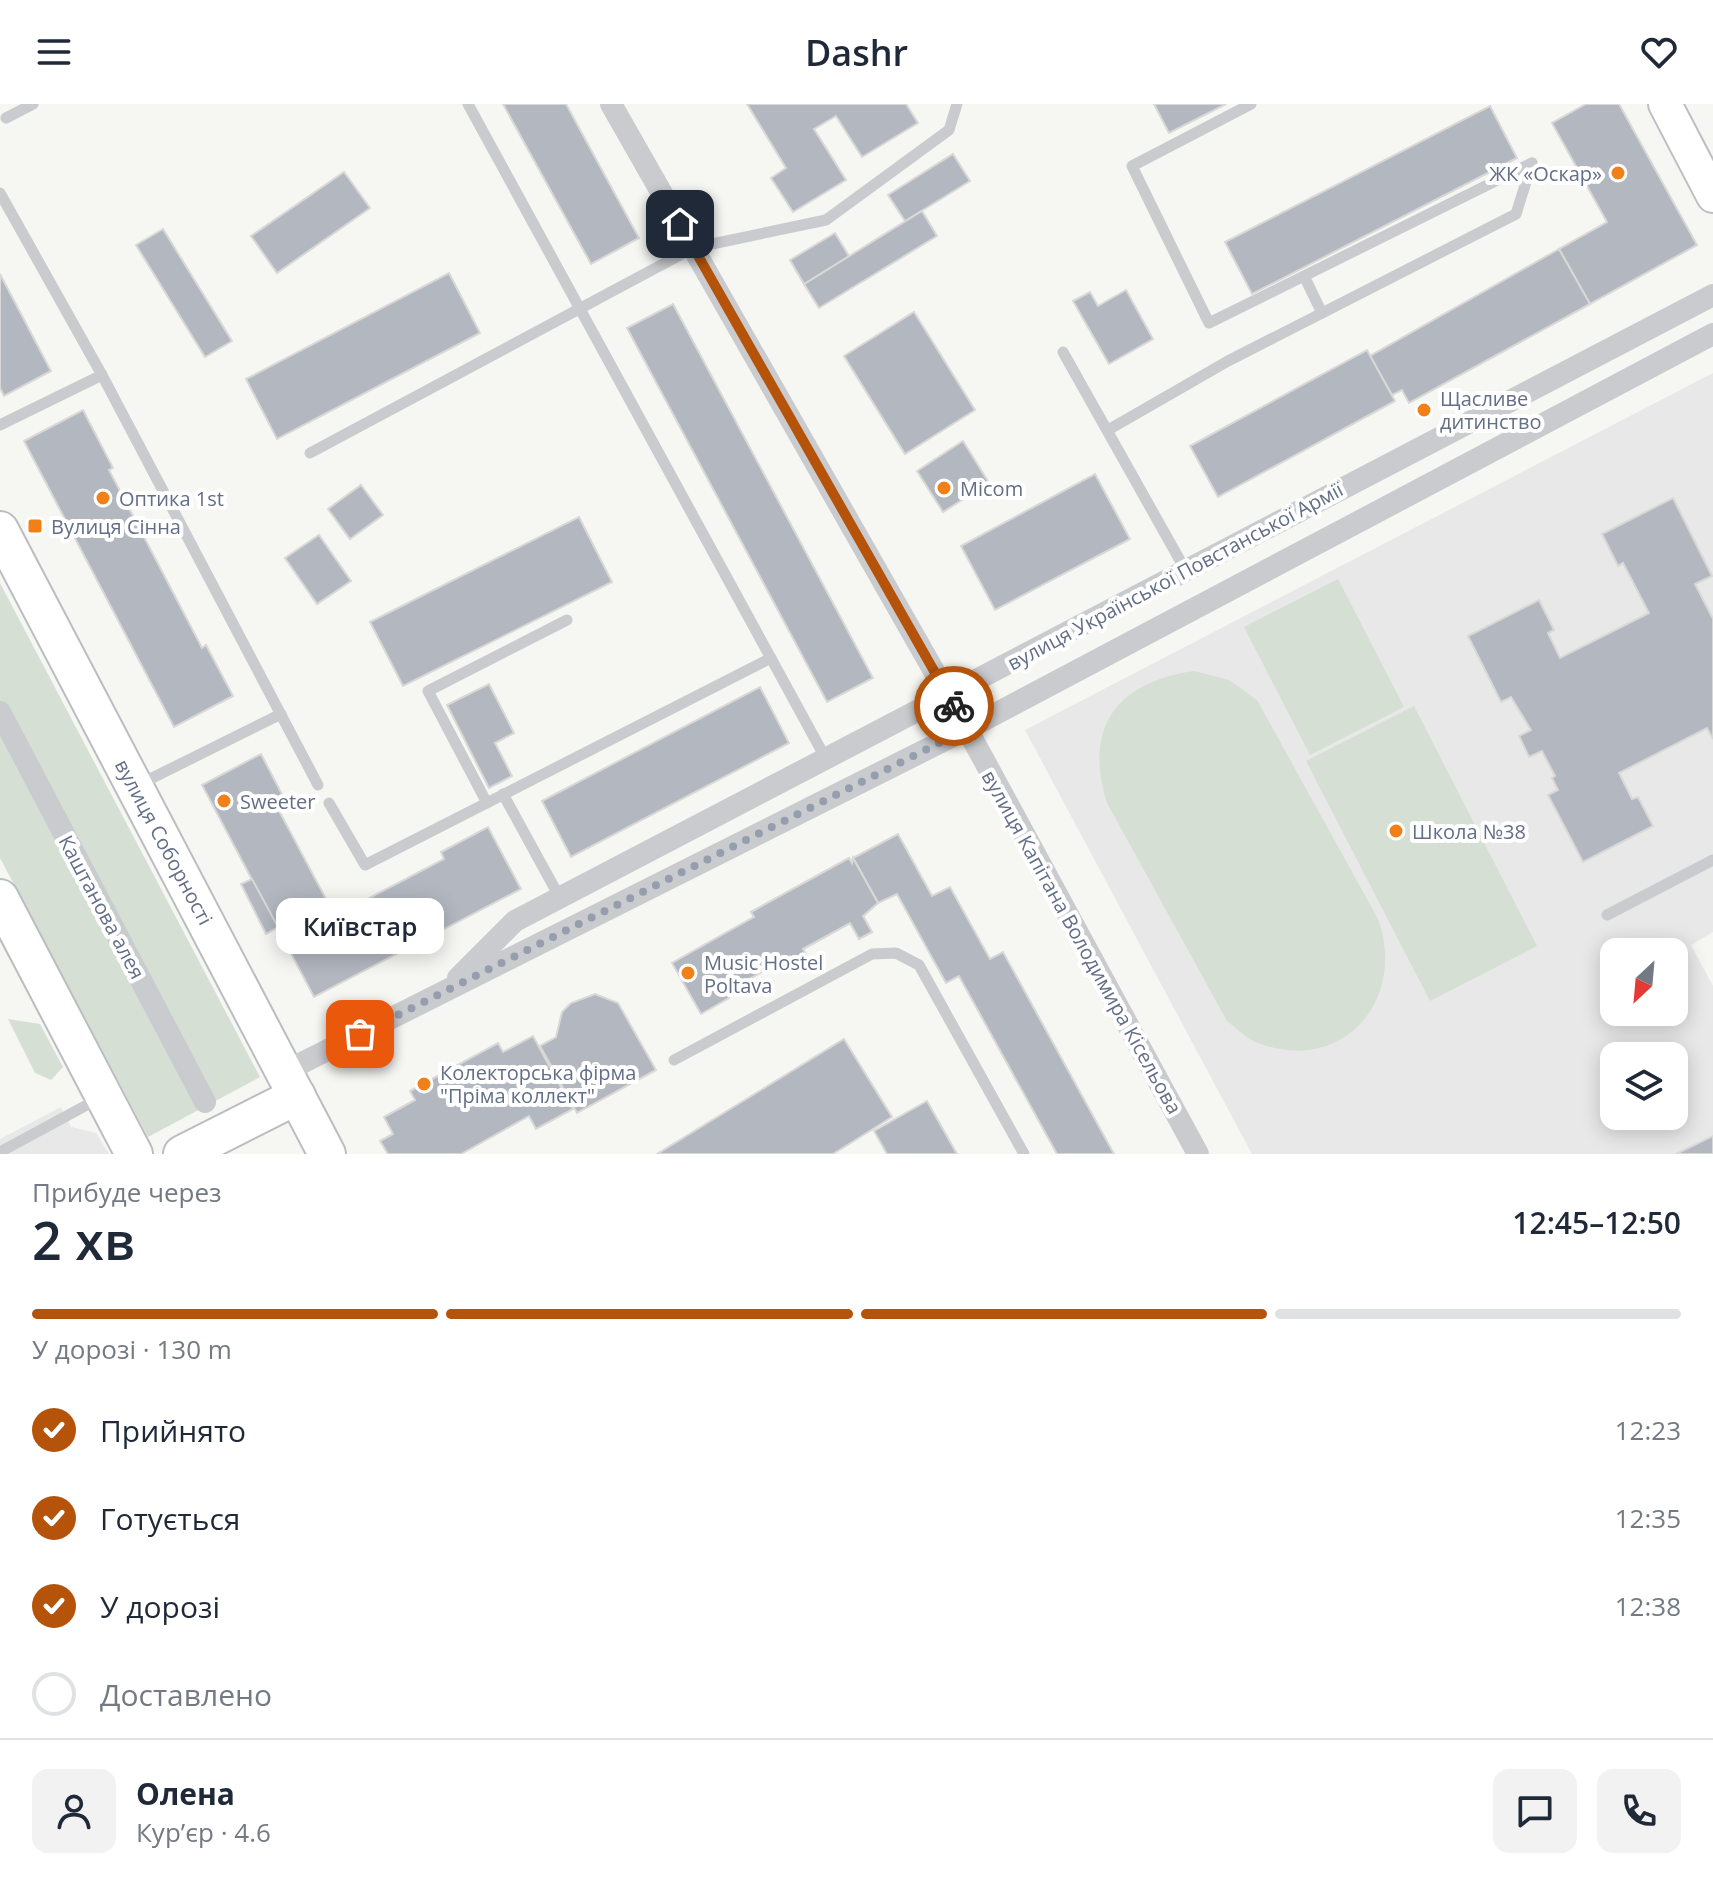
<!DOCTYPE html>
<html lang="uk">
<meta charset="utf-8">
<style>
body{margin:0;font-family:"Open Sans",sans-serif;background:#f2f2f3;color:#1f2937;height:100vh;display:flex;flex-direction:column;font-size:30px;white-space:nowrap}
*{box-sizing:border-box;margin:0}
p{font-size:26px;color:#747a83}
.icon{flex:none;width:44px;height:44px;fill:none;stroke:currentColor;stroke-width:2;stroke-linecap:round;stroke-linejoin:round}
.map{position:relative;height:1050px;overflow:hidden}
.panel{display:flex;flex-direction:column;background:#fff;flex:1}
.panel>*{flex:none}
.needle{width:52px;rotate:206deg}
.fabs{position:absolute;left:1600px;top:834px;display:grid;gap:16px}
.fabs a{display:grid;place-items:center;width:88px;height:88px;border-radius:16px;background:#fff;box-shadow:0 4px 20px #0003;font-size:40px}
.pin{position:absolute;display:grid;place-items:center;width:68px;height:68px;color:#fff;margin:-34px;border-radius:16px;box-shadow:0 4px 12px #0006}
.courier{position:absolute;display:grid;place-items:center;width:80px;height:80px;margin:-40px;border:6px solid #b45309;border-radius:50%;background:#fff;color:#222;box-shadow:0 2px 10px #0007}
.bubble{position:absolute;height:56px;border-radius:16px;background:#fff;box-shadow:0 4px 20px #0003;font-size:26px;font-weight:600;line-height:56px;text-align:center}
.summary em{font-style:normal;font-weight:600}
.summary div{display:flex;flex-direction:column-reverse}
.summary{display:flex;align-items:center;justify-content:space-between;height:136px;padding:0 32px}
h1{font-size:52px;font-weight:600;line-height:60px}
.bar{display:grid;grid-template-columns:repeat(4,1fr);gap:12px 8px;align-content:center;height:96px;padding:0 32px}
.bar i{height:10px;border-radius:6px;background:#e0e1e3}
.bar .active{background:#b45309}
.bar p{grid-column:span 4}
.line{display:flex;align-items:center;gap:20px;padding:0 32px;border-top:2px solid #e0e1e3}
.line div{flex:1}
.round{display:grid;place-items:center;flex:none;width:84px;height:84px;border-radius:16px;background:#f2f2f3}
ol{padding:0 32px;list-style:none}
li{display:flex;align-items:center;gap:24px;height:88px}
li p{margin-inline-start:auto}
li .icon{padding:8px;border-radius:50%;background:#b45309;color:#fff;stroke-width:4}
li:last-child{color:#747a83}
li i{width:44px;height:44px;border:4px solid #e0e1e3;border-radius:50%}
header{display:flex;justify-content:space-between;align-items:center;height:104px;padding:0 32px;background:#fff;font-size:36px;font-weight:600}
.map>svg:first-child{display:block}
</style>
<header><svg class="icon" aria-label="menu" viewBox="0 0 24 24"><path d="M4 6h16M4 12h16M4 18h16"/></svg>Dashr<svg class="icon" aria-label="heart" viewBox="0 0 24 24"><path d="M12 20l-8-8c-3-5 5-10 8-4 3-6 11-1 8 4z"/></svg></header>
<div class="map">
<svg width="1713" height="1050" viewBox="0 0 1713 1050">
<rect width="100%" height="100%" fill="#f6f7f3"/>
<!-- built -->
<g fill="#e7e8e7" fill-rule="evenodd">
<path d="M1713,269v559l-22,13 22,41v168h-461l-227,-424zM1614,848h60v60h-60zM1614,952h60v60h-60z"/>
<polygon points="61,1003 71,1023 96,1029 109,1050 0,1050 0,1035"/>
</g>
<!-- green -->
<g fill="#d6dfd4">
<polygon points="1338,475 1404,603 1310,651 1244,523"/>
<polygon points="0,479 260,973 148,1033 0,754"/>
<path d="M1194,567l35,9 28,20 121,219c29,81 -35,156 -120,124 -11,-4 -22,-15 -31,-22l-120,-218c-24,-76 10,-121 87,-132z"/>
<polygon points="1414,602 1537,842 1430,897 1306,657"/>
<polygon points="8,915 40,920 63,963 51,976 35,969"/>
</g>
<!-- building -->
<g fill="#b3b8c0" stroke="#d8d8d6" stroke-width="2">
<polygon points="503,0 566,0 639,134 591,160"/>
<polygon points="747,0 906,0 918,19 862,53 836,12 814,25 846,76 793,108 771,74 786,64"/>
<polygon points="1154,0 1226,0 1169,29"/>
<polygon points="1586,0 1619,0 1697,141 1590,200 1559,145 1607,118 1552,19"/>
<polygon points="1490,2 1517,54 1252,190 1225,138"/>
<polygon points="953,50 970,77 905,117 888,91"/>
<polygon points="344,68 370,104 277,169 251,132"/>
<polygon points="922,107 937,132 819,204 804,180"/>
<polygon points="163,125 232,237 205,253 136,141"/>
<polygon points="835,129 849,152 804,180 790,156"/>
<polygon points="1559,145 1590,200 1409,299 1402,286 1392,291 1370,252"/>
<polygon points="449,169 480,229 277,335 246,275"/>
<polygon points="0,170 51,267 4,292 0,284"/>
<polygon points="1126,186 1153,235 1109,260 1073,197 1090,188 1098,202"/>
<polygon points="673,200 873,574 827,598 627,224"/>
<polygon points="914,208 975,306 905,350 844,252"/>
<polygon points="1367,246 1395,297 1218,393 1190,342"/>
<polygon points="83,306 113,364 109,366 202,544 206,541 233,592 174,623 24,337"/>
<polygon points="963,337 989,379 943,408 917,367"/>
<polygon points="1095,370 1130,435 995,506 961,442"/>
<polygon points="361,381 383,411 350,435 328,405"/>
<polygon points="1673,394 1712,472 1695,480 1713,515 1713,635 1707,624 1619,669 1632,695 1638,693 1653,722 1583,758 1548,691 1558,686 1552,674 1555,672 1542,647 1529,653 1519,632 1531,626 1511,593 1501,598 1468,532 1539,496 1554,526 1548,529 1560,554 1649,509 1623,459 1618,462 1602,430"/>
<polygon points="579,413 612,478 403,582 370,518"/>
<polygon points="319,431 351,477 317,500 285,454"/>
<polygon points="489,580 514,629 495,639 512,672 489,684 447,601"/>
<polygon points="760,583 789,639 571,753 542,697"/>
<polygon points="261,650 286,698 277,703 335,812 444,755 441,748 488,723 521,785 314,893 202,681"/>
<polygon points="898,730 932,792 950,783 990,855 1003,848 1114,1050 1057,1050 959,872 946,879 897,790 878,799 853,754"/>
<polygon points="849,754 852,759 853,754 878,799 863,812 872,828 859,835 850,819 803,845 812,861 799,868 790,852 726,888 701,843 754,813 751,808"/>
<polygon points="849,754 852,759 853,754 878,799 863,812 872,828 859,835 850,819 803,845 812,861 799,868 790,852 726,888 729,894 701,910 672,859 754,813 751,808"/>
<polygon points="252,775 278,823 266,830 241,780"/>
<polygon points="595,890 618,899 656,966 577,1009 540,942 556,933 562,908 571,899"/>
<polygon points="533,932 573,1005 536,1025 529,1012 461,1050 388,1050 380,1037 393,1030 384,1013 415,996 410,987 498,939 503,948"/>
<polygon points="844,935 892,1013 833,1050 657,1050"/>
<polygon points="927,997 957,1050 887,1050 874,1027"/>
<polygon points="1713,1032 1713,1050 1676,1050"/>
</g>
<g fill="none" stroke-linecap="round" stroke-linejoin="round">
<!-- secondary casing -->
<g stroke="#bdbfc5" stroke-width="36">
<polyline id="secondary" points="1665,0 1713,92"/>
</g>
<!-- primary casing -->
<g stroke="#bbbdc2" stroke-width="40">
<g id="primary">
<polyline points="0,426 327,1050"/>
<polyline points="0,794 134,1050"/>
<polyline points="182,1050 297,992"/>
</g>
</g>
<!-- lane -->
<g stroke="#c9cbcf" stroke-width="11">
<polyline points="468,0 826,655"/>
<polyline points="1251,0 1132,62 1209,219 1532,59"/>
<polyline points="6,14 33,0"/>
<polyline points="0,89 102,271 318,681"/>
<polyline points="1304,172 1322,209"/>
<polyline points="1063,248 1186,467"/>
<polyline points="0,321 102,271"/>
<polyline points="1108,326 1228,257 1516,110 1532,59"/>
<polyline points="310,349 693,144 826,116 949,26 957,0"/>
<polyline points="138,681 281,610"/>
<polyline points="503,690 560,794"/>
<polyline points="329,699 365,761 771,554"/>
<polyline points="487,699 428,587 567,516"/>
<polyline points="1607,811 1713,756"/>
<polyline points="674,956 872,850 896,849 919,861 1024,1050"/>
<polyline points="0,1048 98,995"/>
</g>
<!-- street -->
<g stroke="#c9cbcf" stroke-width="22">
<polyline points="611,0 967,625 1198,1050"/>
<polyline points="0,608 205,998"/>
<polyline points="458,874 515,817 1713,191"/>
<polyline points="284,968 967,625 1713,230"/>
</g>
<!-- secondary -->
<use href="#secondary" stroke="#fff" stroke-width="32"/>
<!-- primary -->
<use href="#primary" stroke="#fff" stroke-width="36"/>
</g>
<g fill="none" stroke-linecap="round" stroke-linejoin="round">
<!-- done -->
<polyline stroke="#969ead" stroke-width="8" stroke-dasharray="0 14.4" points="360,930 967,625 954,602"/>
<!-- route -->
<polyline stroke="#b45309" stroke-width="10" points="680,120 954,602"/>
</g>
<!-- markers -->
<g fill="#f28018" stroke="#fff" stroke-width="3">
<circle cx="1618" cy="69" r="8"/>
<circle cx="1424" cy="306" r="8"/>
<circle cx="944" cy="384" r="8"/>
<circle cx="103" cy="394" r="8"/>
<rect x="27" y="414" width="16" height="16" rx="4"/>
<circle cx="224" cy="697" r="8"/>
<circle cx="1396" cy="727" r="8"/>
<circle cx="688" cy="869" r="8"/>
<circle cx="424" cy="980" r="8"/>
</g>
<g text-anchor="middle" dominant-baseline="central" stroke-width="8" stroke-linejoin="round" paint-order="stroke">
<!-- poi labels -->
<g font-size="20" fill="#636e87" stroke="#fff" text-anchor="start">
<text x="1602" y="69" text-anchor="end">ЖК «Оскар»</text>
<text x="1440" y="294">Щасливе<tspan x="1440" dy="23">дитинство</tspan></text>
<text x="960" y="384">Micom</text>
<text x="119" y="394">Оптика 1st</text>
<text x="51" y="422">Вулиця Сінна</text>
<text x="240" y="697">Sweeter</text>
<text x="1412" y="727">Школа №38</text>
<text x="704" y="858">Music Hostel<tspan x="704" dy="23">Poltava</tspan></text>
<text x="440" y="968">Колекторська фірма<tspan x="440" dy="23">"Пріма коллект"</tspan></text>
</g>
<!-- street labels -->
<g font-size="20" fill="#636e87" stroke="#fff">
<text transform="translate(1175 472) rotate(-28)">вулиця Української Повстанської Армії</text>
<text transform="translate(164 738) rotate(62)">вулиця Соборності</text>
<text transform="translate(102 803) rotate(62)">Каштанова алея</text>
<text transform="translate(1082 838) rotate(61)">вулиця Капітана Володимира Кісельова</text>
</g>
</g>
</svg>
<div class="fabs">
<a><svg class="needle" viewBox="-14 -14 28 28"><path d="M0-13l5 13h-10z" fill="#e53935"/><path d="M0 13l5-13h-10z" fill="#747a83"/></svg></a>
<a><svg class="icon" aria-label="layers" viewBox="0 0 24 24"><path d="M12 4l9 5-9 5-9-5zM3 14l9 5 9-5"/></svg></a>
</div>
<div class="pin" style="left:360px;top:930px;background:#ea580c"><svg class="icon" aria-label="bag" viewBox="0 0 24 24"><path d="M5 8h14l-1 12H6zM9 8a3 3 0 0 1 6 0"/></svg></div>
<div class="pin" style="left:680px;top:120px;background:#1f2937"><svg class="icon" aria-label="home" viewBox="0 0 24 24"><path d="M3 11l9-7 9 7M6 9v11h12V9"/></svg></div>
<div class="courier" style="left:954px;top:602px"><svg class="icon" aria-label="bike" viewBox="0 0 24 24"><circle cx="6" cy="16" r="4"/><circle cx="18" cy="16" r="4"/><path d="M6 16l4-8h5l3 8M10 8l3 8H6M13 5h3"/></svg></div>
<div class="bubble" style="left:276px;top:794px;width:168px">Київстар</div>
</div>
<section class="panel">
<div class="summary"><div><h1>2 хв</h1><p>Прибуде через</p></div><em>12:45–12:50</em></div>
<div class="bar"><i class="active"></i><i class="active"></i><i class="active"></i><i></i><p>У дорозі · 130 m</p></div>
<ol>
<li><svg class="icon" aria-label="check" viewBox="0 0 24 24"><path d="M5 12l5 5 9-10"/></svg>Прийнято<p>12:23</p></li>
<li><svg class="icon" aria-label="check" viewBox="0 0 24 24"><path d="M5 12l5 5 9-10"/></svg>Готується<p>12:35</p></li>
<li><svg class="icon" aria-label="check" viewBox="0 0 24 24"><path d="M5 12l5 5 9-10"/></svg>У дорозі<p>12:38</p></li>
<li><i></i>Доставлено</li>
</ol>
<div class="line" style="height:144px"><a class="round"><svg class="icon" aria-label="person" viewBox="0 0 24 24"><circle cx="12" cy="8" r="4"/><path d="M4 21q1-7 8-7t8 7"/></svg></a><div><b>Олена</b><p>Кур’єр · 4.6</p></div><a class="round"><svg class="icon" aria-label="chat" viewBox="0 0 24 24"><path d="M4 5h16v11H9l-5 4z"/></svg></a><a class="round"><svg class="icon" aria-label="phone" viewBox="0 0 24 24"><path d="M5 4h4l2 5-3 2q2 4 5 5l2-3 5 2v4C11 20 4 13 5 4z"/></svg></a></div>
</section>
